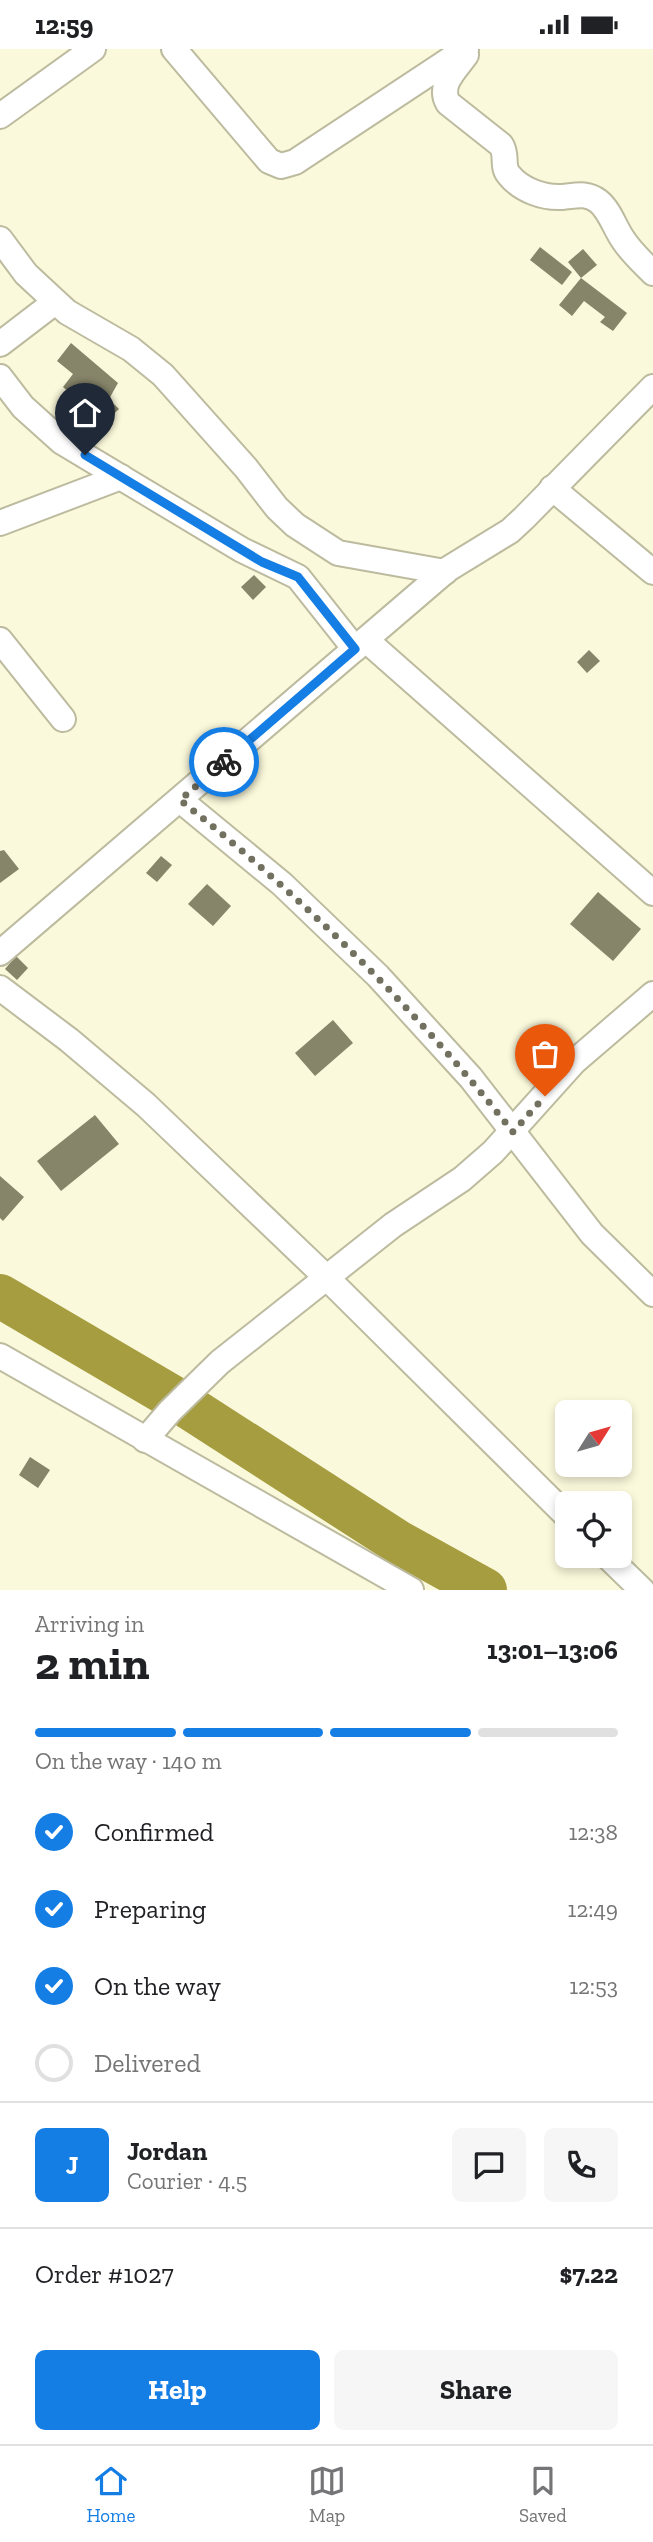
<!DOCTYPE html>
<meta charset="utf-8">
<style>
body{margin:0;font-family:"Zilla Slab",serif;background:#f6f6f6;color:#202124;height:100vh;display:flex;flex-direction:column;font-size:26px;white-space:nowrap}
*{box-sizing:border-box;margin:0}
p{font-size:23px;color:#757577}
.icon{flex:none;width:38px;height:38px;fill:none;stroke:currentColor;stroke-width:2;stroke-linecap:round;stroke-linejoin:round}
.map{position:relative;height:1541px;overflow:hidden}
.sheet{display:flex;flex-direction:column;background:#fff;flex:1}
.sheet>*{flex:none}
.needle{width:46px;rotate:53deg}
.controls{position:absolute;left:555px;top:1351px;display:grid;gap:14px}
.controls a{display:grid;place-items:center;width:77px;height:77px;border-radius:10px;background:#fff;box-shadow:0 4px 10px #0003;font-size:35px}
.pin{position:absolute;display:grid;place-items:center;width:60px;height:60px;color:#fff;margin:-72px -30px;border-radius:50% 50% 50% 0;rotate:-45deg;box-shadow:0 0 7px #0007}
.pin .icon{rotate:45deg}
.courier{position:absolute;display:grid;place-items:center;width:70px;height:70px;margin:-35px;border:5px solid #147ee5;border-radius:50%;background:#fff;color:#222;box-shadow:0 2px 9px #0007}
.head em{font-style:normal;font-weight:700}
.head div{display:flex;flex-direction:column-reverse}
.head{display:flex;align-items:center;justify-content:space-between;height:119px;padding:0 35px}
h1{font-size:46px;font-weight:700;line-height:52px}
.bar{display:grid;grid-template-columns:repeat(4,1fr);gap:10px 7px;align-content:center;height:84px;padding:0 35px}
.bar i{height:9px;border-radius:5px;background:#e0e0e0}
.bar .active{background:#147ee5}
.bar p{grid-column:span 4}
.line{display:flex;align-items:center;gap:18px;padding:0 35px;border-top:2px solid #e0e0e0}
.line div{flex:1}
.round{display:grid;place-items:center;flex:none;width:74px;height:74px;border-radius:10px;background:#f6f6f6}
ol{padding:0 35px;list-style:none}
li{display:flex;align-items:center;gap:21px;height:77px}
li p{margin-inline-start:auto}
li .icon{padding:7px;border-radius:50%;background:#147ee5;color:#fff;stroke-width:4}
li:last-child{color:#757577}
li i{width:38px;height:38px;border:4px solid #e0e0e0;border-radius:50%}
.button{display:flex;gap:14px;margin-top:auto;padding:14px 35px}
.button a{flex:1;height:80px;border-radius:10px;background:#147ee5;color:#fff;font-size:28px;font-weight:700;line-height:80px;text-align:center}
.button a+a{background:#f6f6f6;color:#202124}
.status{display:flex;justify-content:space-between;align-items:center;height:49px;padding:0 35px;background:#fff;direction:ltr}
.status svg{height:19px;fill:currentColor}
.tabs{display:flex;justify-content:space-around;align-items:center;height:98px;border-top:2px solid #e0e0e0;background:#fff;font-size:19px;color:#757577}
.tabs a{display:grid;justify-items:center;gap:4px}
.tabs .active{color:#147ee5}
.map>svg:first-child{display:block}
</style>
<div class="status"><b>12:59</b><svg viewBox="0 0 49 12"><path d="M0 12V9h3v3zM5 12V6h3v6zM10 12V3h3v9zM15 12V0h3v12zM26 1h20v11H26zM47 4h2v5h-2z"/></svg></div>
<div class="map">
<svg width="653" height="1541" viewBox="0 0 653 1541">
<rect width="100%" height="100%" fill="#fbf9db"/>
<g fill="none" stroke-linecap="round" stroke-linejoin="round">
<!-- river -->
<polyline stroke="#a69d41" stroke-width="44" points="0,1247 179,1352 398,1493 485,1541"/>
</g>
<!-- building -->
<g fill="#868469">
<polygon points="540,198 572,223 562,236 530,211"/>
<polygon points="583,200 597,216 581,229 568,213"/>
<polygon points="581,229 627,264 613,282 600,273 605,268 584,252 572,267 559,256"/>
<polygon points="71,294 118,334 109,350 119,360 104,374 63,338 73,325 57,312"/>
<polygon points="254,526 266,538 253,551 241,538"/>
<polygon points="589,601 600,612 587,624 577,613"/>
<polygon points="4,801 19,820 0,834 0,802"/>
<polygon points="161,807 172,816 157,833 146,824"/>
<polygon points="207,835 231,857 213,877 188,855"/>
<polygon points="598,843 641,880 613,912 570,875"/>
<polygon points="16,907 28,919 17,931 5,920"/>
<polygon points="333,971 353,994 315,1027 295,1004"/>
<polygon points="95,1066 119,1095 61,1142 37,1112"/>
<polygon points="0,1127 24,1148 3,1172 0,1169"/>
<polygon points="30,1408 50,1421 38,1439 19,1426"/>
</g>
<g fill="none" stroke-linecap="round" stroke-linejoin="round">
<!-- street casing -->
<g stroke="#bdbb9f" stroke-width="28">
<g id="street">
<polyline points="174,0 269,112 281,117 295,113 466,0"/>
<path d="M466,6c-11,15 -28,30 -18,48l53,42c7,10 0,21 8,30 12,15 34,23 53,22 13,-1 24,-5 36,4 12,9 17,28 26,40 8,12 19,22 29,32"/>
<polyline points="0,67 93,0"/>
<polyline points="0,190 26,225 67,263 131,300 163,326 246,419 277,459 295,476 338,504 445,523"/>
<polyline points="0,295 55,253"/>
<polyline points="0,328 23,358 62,393 242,501 298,528 355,600"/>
<polyline points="552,439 653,523"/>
<polyline points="0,474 121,428"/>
<polyline points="0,591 63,670"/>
<polyline points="366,591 653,844"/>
<polyline points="180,751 282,835 378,927 471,1029 592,1185 653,1245"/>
<polyline points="0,904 448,520 510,482 524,469 653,338"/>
<polyline points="0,939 69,991 146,1056 327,1229 567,1467"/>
<polyline points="0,1307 411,1541"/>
<polyline points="145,1391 170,1362 220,1313 393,1176 462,1130 493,1103 574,1013 653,945"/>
<polyline points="607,1507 642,1541"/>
</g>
</g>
<!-- street -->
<use href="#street" stroke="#fff" stroke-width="24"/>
</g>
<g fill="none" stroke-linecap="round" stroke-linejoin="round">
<!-- done -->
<path stroke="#72705f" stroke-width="7" stroke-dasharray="0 12.6" d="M224,713l-44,38c124,98 235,208 333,332l32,-36"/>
<!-- route -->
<polyline stroke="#147ee5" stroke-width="9" points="85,406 262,513 298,528 355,600 224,713"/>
</g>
</svg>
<div class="controls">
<a><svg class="needle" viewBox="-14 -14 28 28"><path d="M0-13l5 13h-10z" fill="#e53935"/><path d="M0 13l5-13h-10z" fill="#757577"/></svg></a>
<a><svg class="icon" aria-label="locate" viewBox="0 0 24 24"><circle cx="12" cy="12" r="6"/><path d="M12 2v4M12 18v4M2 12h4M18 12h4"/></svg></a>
</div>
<div class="pin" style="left:545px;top:1047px;background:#ea580c"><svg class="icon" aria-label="bag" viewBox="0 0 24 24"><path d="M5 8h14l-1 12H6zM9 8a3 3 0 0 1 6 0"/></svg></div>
<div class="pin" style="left:85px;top:406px;background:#1f2937"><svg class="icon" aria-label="home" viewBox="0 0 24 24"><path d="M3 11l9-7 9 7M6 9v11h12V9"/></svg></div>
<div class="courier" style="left:224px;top:713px"><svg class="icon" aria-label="bike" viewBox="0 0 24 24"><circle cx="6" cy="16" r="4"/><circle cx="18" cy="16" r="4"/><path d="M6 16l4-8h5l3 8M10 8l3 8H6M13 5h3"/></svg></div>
</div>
<section class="sheet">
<div class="head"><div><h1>2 min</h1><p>Arriving in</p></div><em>13:01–13:06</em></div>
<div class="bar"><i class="active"></i><i class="active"></i><i class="active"></i><i></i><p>On the way · 140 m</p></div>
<ol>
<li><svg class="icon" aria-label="check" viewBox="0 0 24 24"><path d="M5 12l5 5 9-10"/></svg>Confirmed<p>12:38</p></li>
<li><svg class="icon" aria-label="check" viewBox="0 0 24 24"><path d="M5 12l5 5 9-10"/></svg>Preparing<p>12:49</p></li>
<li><svg class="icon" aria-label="check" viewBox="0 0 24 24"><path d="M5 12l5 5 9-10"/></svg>On the way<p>12:53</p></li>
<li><i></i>Delivered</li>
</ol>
<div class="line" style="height:126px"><b class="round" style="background:#147ee5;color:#fff">J</b><div><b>Jordan</b><p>Courier · 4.5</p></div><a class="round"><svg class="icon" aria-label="chat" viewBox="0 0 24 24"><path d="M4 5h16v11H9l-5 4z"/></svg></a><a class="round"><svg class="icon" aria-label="phone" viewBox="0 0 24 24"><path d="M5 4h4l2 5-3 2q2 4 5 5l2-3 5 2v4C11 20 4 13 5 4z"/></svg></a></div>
<div class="line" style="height:91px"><div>Order #1027</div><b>$7.22</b></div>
<div class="button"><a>Help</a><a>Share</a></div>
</section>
<nav class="tabs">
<a class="active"><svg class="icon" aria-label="home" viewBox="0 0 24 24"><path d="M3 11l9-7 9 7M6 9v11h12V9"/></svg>Home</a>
<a><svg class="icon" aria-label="map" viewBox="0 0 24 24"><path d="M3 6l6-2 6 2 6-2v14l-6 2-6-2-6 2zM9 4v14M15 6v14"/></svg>Map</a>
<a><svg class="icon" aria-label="saved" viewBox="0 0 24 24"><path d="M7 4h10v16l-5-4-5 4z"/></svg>Saved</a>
</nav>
